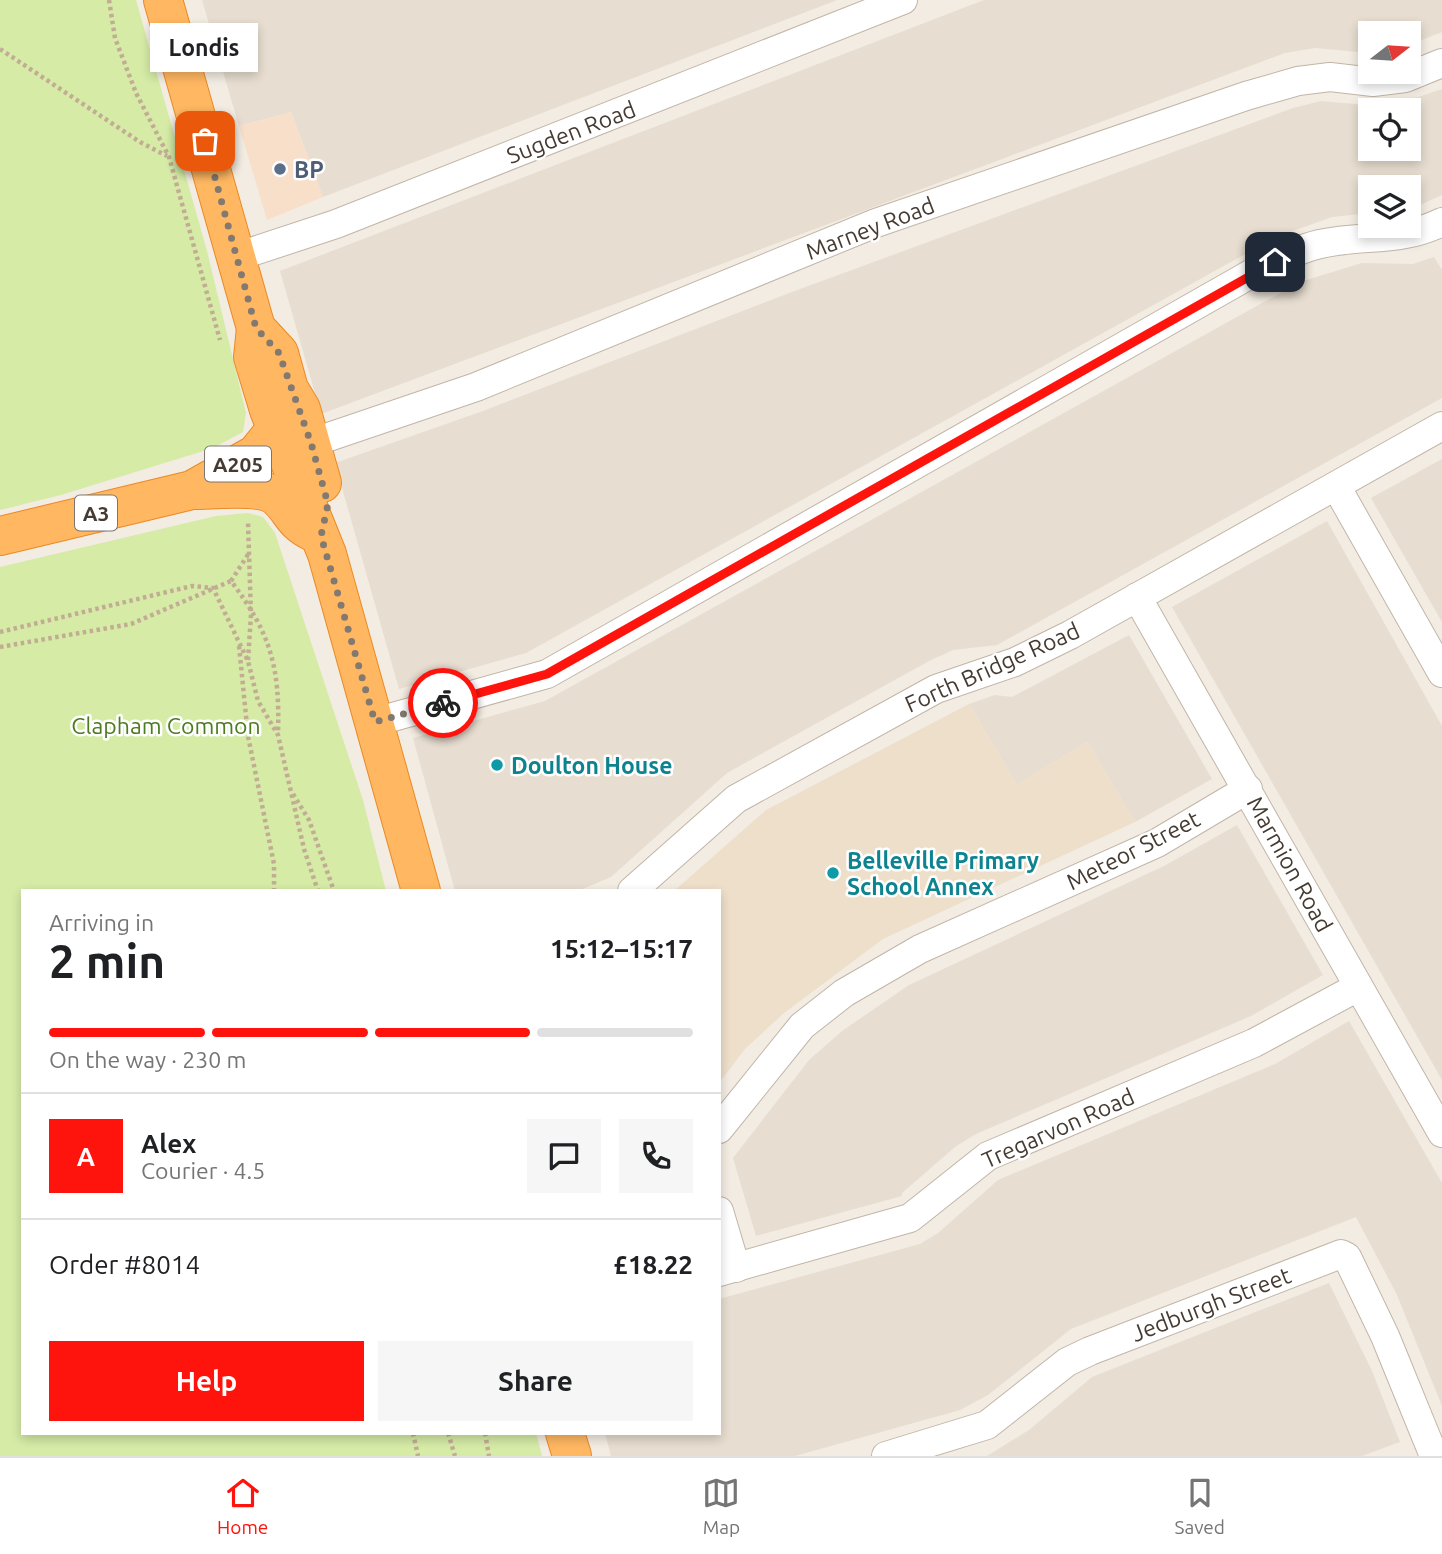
<!DOCTYPE html>
<meta charset="utf-8">
<style>
body{margin:0;font-family:Ubuntu,sans-serif;background:#f6f6f6;color:#202124;height:100vh;display:flex;flex-direction:column;font-size:26px;white-space:nowrap}
*{box-sizing:border-box;margin:0}
p{font-size:23px;color:#757577}
.icon{flex:none;width:38px;height:38px;fill:none;stroke:currentColor;stroke-width:2;stroke-linecap:round;stroke-linejoin:round}
.map{position:relative;flex:1;overflow:hidden}
.details{position:absolute;left:21px;top:889px;width:700px;height:546px;display:flex;flex-direction:column;background:#fff;border-radius:0px;box-shadow:0 4px 10px #0003}
.details>*{flex:none}
.needle{width:46px;rotate:73deg}
.tools{position:absolute;left:1358px;top:21px;display:grid;gap:14px}
.tools a{display:grid;place-items:center;width:63px;height:63px;border-radius:0px;background:#fff;box-shadow:0 4px 10px #0003;font-size:35px}
.pin{position:absolute;display:grid;place-items:center;width:60px;height:60px;color:#fff;margin:-30px;border-radius:14px;box-shadow:0 4px 10px #0006}
.courier{position:absolute;display:grid;place-items:center;width:70px;height:70px;margin:-35px;border:5px solid #ff130d;border-radius:50%;background:#fff;color:#222;box-shadow:0 2px 9px #0007}
.bubble{position:absolute;height:49px;border-radius:0px;background:#fff;box-shadow:0 4px 10px #0003;font-size:23px;font-weight:700;line-height:49px;text-align:center}
.summary em{font-style:normal;font-weight:700}
.summary div{display:flex;flex-direction:column-reverse}
.summary{display:flex;align-items:center;justify-content:space-between;height:119px;padding:0 28px}
h1{font-size:46px;font-weight:700;line-height:52px}
.bar{display:grid;grid-template-columns:repeat(4,1fr);gap:10px 7px;align-content:center;height:84px;padding:0 28px}
.bar i{height:9px;border-radius:5px;background:#e0e0e0}
.bar .active{background:#ff130d}
.bar p{grid-column:span 4}
.line{display:flex;align-items:center;gap:18px;padding:0 28px;border-top:2px solid #e0e0e0}
.line div{flex:1}
.round{display:grid;place-items:center;flex:none;width:74px;height:74px;border-radius:0px;background:#f6f6f6}
.action{display:flex;gap:14px;margin-top:auto;padding:14px 28px}
.action a{flex:1;height:80px;border-radius:0px;background:#ff130d;color:#fff;font-size:28px;font-weight:700;line-height:80px;text-align:center}
.action a+a{background:#f6f6f6;color:#202124}
.dock{display:flex;justify-content:space-around;align-items:center;height:98px;border-top:2px solid #e0e0e0;background:#fff;font-size:19px;color:#757577}
.dock a{display:grid;justify-items:center;gap:4px}
.dock .active{color:#ff130d}
.map>svg:first-child{display:block}
</style>
<div class="map">
<svg width="1442" height="1456" viewBox="0 0 1442 1456">
<rect width="100%" height="100%" fill="#f3ece2"/>
<!-- residential -->
<g fill="#e7ddd0" fill-rule="evenodd">
<polygon points="202,0 837,0 323,197 291,112 239,126"/>
<polygon points="984,0 1442,0 1442,32 1409,45 1409,33 1370,33 1370,53 1315,48 1285,53 321,414 280,271"/>
<path d="M1442,89v106l-33,15v-23h-39v26l-38,4 -56,20 -750,416 -127,36 -64,-226 148,-52 309,-119 501,-184 28,-7 67,6zM1370,110h39v39h-39z"/>
<polygon points="1434,257 1442,270 1442,398 997,645 953,650 929,661 727,773 611,877 578,891 455,891 413,738 545,701 1300,282 1362,263 1413,264"/>
<polygon points="1442,459 1442,622 1371,498"/>
<polygon points="1327,521 1442,726 1442,1080 1172,607"/>
<polygon points="1129,635 1212,779 1135,822 1087,742 1017,785 969,704 995,695 1012,697"/>
<polygon points="1237,825 1323,975 1251,1016 976,1134 955,1147 902,1193 902,1196 756,1236 733,1158 809,1060 842,1031 909,985 1164,866"/>
<polygon points="1349,1021 1442,1183 1442,1406 1397,1295 1356,1217 1071,1329 988,1395 960,1410 795,1456 611,1456 605,1433 719,1433 719,1299 920,1244 938,1233 998,1180 1275,1064"/>
<polygon points="1329,1283 1372,1371 1400,1442 1362,1456 987,1456 1029,1430 1092,1377"/>
</g>
<!-- commercial -->
<polygon fill="#f8dfca" points="291,112 323,197 267,220 239,126"/>
<!-- education -->
<polygon fill="#eedfca" points="969,704 1017,785 1087,742 1135,822 883,939 784,1013 745,1049 719,1083 719,891 674,891 766,810"/>
<!-- green -->
<g fill="#d5eba6">
<polygon points="0,0 136,0 207,251 246,413 243,432 213,448 61,495 0,510"/>
<polygon points="248,513 263,517 275,533 363,800 386,891 23,891 23,1433 536,1433 542,1456 0,1456 0,567 216,516"/>
</g>
<g fill="none" stroke-linecap="round" stroke-linejoin="round">
<!-- street casing -->
<g stroke="#c2b5a7" stroke-width="30">
<g id="street">
<polyline points="236,257 336,224 903,0"/>
<polyline points="311,443 476,387 876,223 1246,96 1298,81 1330,77 1373,82 1405,78 1442,63"/>
<polyline points="1336,486 1442,673"/>
<polyline points="1137,597 1442,1133"/>
<path d="M375,722l172,-48 709,-403c20,-10 42,-22 64,-27 45,-10 79,-1 122,-22"/>
<polyline points="632,891 736,799 936,689 1015,662 1070,635 1442,426"/>
<polyline points="719,1129 802,1026 844,993 920,949 1157,843 1248,789"/>
<polyline points="719,1211 736,1268"/>
<polyline points="719,1272 910,1218 988,1156 1254,1043 1358,987"/>
<polyline points="886,1456 987,1425 1067,1362 1090,1351 1341,1254 1347,1257 1385,1336 1434,1456"/>
</g>
</g>
<!-- highway casing -->
<g stroke="#eb8924" stroke-width="40">
<g id="highway">
<polyline points="163,0 256,328 279,353 289,389 301,409 322,483"/>
<polyline points="256,328 253,357 269,410 327,554 421,891"/>
<path d="M195,490c20,0 68,-6 83,8 15,14 14,24 35,34"/>
<polyline points="0,536 192,490 256,454 276,429 286,408"/>
<polyline points="565,1433 572,1456"/>
</g>
</g>
<!-- path -->
<g stroke="#c2ac94" stroke-width="4.5" stroke-dasharray="3.5 3.5" stroke-linecap="butt">
<polyline points="109,0 115,38 136,93 169,157 220,340"/>
<polyline points="0,49 140,142 167,156"/>
<polyline points="231,581 249,553"/>
<polyline points="0,632 192,586 213,588 248,661 258,701 278,735 304,849 318,891"/>
<polyline points="239,646 248,736 274,864 274,891"/>
<path d="M0,647l131,-23 100,-43c40,53 49,86 47,153"/>
<polyline points="248,660 251,615 248,522"/>
<polyline points="293,794 309,820 334,891"/>
<polyline points="413,1433 418,1456"/>
<polyline points="448,1433 455,1456"/>
<polyline points="485,1433 489,1456"/>
</g>
<!-- street -->
<use href="#street" stroke="#fff" stroke-width="28"/>
<!-- highway -->
<use href="#highway" stroke="#ffb761" stroke-width="38"/>
</g>
<g fill="none" stroke-linecap="round" stroke-linejoin="round">
<!-- done -->
<polyline stroke="#827970" stroke-width="7" stroke-dasharray="0 12.6" points="205,141 256,328 279,353 311,443 328,504 321,536 375,722 443,703"/>
<!-- route -->
<polyline stroke="#ff130d" stroke-width="9" points="443,703 547,674 1275,262"/>
</g>
<!-- markers -->
<circle fill="#5c6f8a" stroke="#fff" stroke-width="2.5" cx="280" cy="169" r="7"/>
<g fill="#0f9aa8" stroke="#fff" stroke-width="2.5">
<circle cx="497" cy="765" r="7"/>
<circle cx="833" cy="873" r="7"/>
</g>
<g text-anchor="middle" dominant-baseline="central" stroke-width="5" stroke-linejoin="round" paint-order="stroke">
<!-- shield labels -->
<g fill="#fff" stroke="#7d7670" stroke-width="2">
<rect x="205" y="446.5" width="66" height="35" rx="5"/>
<rect x="75" y="495.5" width="42" height="35" rx="5"/>
</g>
<g font-size="21" font-weight="bold" fill="#453b32">
<text x="238" y="464">A205</text>
<text x="96" y="513">A3</text>
</g>
<!-- street labels -->
<g font-size="23" fill="#453b32" stroke="#fff">
<text transform="translate(571 132) rotate(-21)">Sugden Road</text>
<text transform="translate(870 228) rotate(-21)">Marney Road</text>
<text transform="translate(992 667) rotate(-24)">Forth Bridge Road</text>
<text transform="translate(1133 850) rotate(-27)">Meteor Street</text>
<text transform="translate(1290 864) rotate(61)">Marmion Road</text>
<text transform="translate(1058 1128) rotate(-24)">Tregarvon Road</text>
<text transform="translate(1211 1304) rotate(-21)">Jedburgh Street</text>
</g>
<!-- service labels -->
<g font-size="23" font-weight="bold" fill="#4e5e75" stroke="#fff" text-anchor="start">
<text x="294" y="169">BP</text>
</g>
<!-- park labels -->
<g font-size="23" fill="#4e7b21" stroke="#fff">
<text x="166" y="725">Clapham Common</text>
</g>
<!-- culture labels -->
<g font-size="23" font-weight="bold" fill="#0d838f" stroke="#fff" text-anchor="start">
<text x="511" y="765">Doulton House</text>
<text x="847" y="860">Belleville Primary<tspan x="847" dy="26">School Annex</tspan></text>
</g>
</g>
</svg>
<div class="tools">
<a><svg class="needle" viewBox="-14 -14 28 28"><path d="M0-13l5 13h-10z" fill="#e53935"/><path d="M0 13l5-13h-10z" fill="#757577"/></svg></a>
<a><svg class="icon" aria-label="locate" viewBox="0 0 24 24"><circle cx="12" cy="12" r="6"/><path d="M12 2v4M12 18v4M2 12h4M18 12h4"/></svg></a>
<a><svg class="icon" aria-label="layers" viewBox="0 0 24 24"><path d="M12 4l9 5-9 5-9-5zM3 14l9 5 9-5"/></svg></a>
</div>
<div class="pin" style="left:205px;top:141px;background:#ea580c"><svg class="icon" aria-label="bag" viewBox="0 0 24 24"><path d="M5 8h14l-1 12H6zM9 8a3 3 0 0 1 6 0"/></svg></div>
<div class="pin" style="left:1275px;top:262px;background:#1f2937"><svg class="icon" aria-label="home" viewBox="0 0 24 24"><path d="M3 11l9-7 9 7M6 9v11h12V9"/></svg></div>
<div class="courier" style="left:443px;top:703px"><svg class="icon" aria-label="bike" viewBox="0 0 24 24"><circle cx="6" cy="16" r="4"/><circle cx="18" cy="16" r="4"/><path d="M6 16l4-8h5l3 8M10 8l3 8H6M13 5h3"/></svg></div>
<div class="bubble" style="left:150px;top:23px;width:108px">Londis</div>
<section class="details">
<div class="summary"><div><h1>2 min</h1><p>Arriving in</p></div><em>15:12–15:17</em></div>
<div class="bar"><i class="active"></i><i class="active"></i><i class="active"></i><i></i><p>On the way · 230 m</p></div>
<div class="line" style="height:126px"><b class="round" style="background:#ff130d;color:#fff">A</b><div><b>Alex</b><p>Courier · 4.5</p></div><a class="round"><svg class="icon" aria-label="chat" viewBox="0 0 24 24"><path d="M4 5h16v11H9l-5 4z"/></svg></a><a class="round"><svg class="icon" aria-label="phone" viewBox="0 0 24 24"><path d="M5 4h4l2 5-3 2q2 4 5 5l2-3 5 2v4C11 20 4 13 5 4z"/></svg></a></div>
<div class="line" style="height:91px"><div>Order #8014</div><b>£18.22</b></div>
<div class="action"><a>Help</a><a>Share</a></div>
</section>
</div>
<nav class="dock">
<a class="active"><svg class="icon" aria-label="home" viewBox="0 0 24 24"><path d="M3 11l9-7 9 7M6 9v11h12V9"/></svg>Home</a>
<a><svg class="icon" aria-label="map" viewBox="0 0 24 24"><path d="M3 6l6-2 6 2 6-2v14l-6 2-6-2-6 2zM9 4v14M15 6v14"/></svg>Map</a>
<a><svg class="icon" aria-label="saved" viewBox="0 0 24 24"><path d="M7 4h10v16l-5-4-5 4z"/></svg>Saved</a>
</nav>
